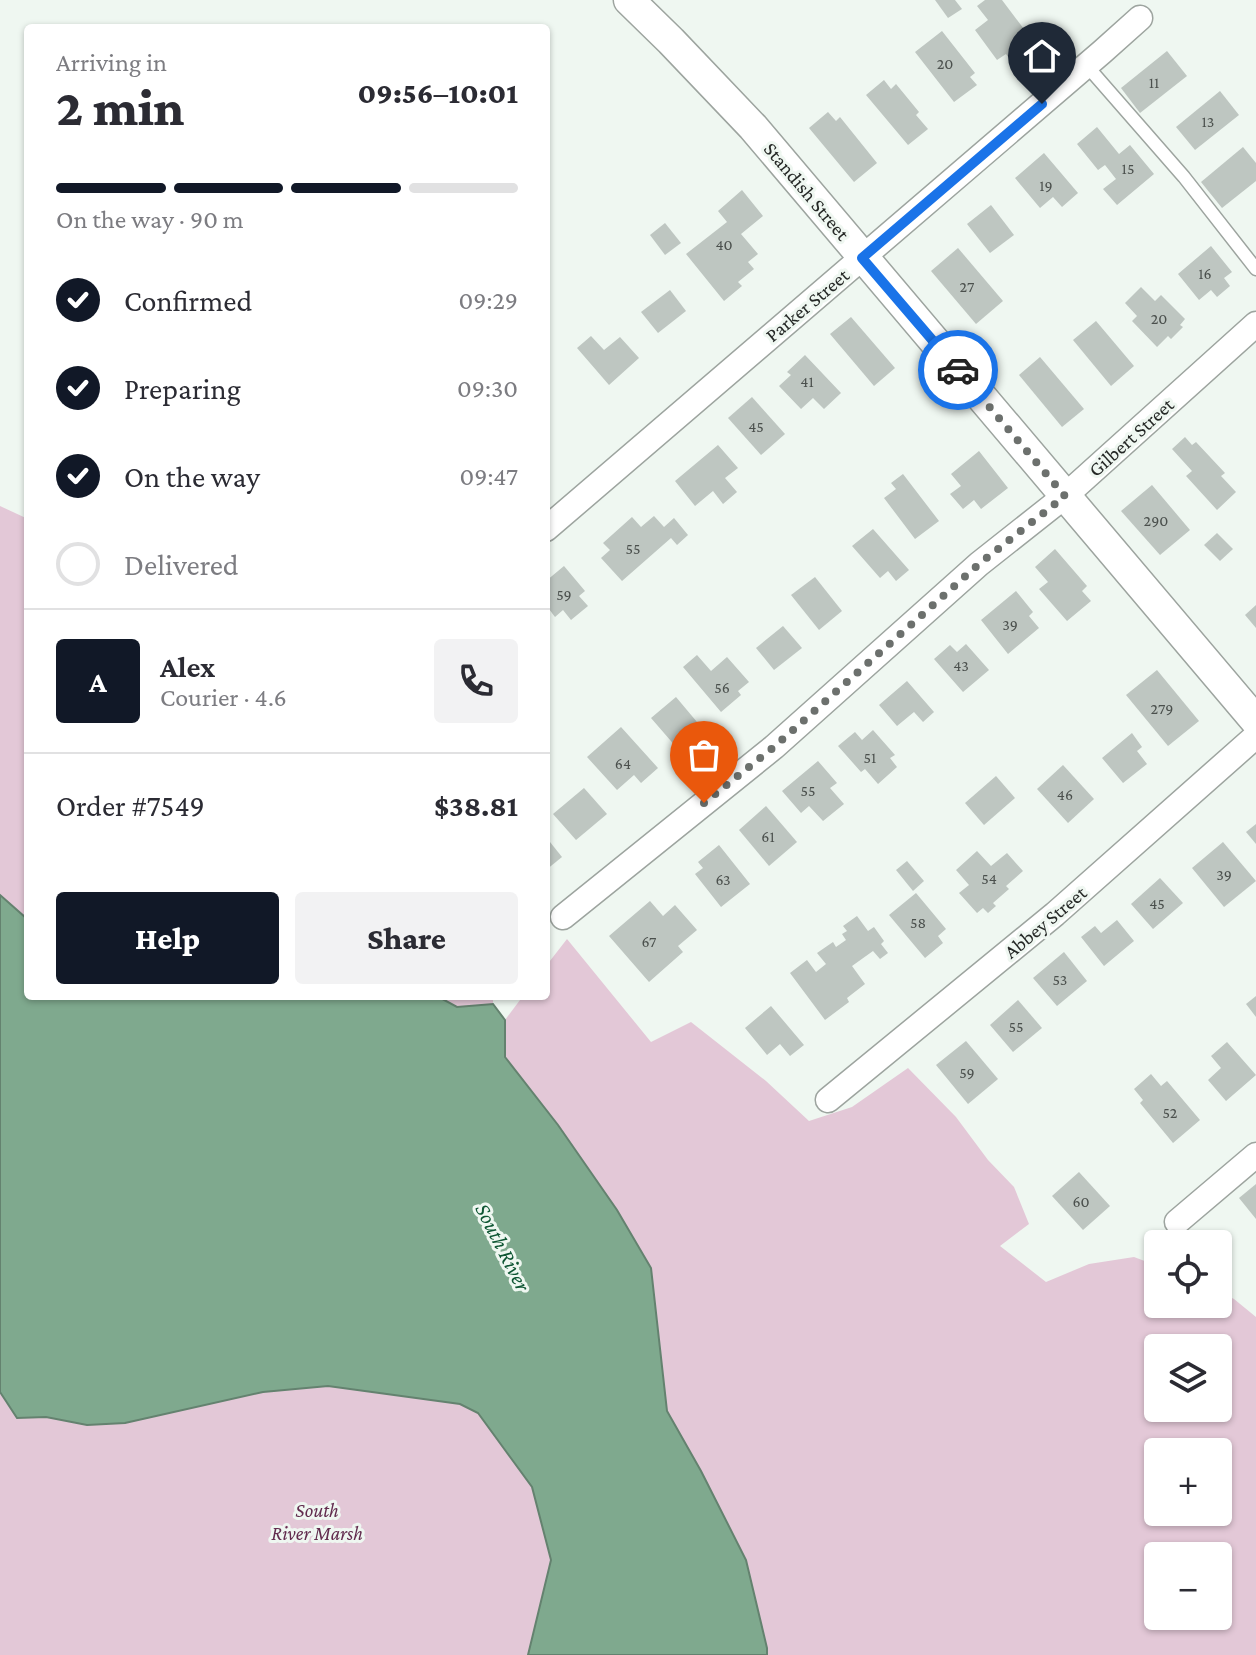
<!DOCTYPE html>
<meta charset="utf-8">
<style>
body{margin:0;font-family:"Crimson Pro",serif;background:#f2f2f3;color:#2b2b33;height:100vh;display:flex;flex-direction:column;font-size:30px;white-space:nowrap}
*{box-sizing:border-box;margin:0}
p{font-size:26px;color:#7c7c81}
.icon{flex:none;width:44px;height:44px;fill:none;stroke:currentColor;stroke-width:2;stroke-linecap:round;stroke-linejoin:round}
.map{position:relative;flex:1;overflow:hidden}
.sheet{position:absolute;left:24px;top:24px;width:526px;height:976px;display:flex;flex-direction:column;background:#fff;border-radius:8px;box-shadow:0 2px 6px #0004}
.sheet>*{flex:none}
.fabs{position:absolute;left:1144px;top:1230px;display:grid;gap:16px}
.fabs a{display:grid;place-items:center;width:88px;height:88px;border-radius:8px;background:#fff;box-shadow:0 2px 6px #0004;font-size:40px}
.pin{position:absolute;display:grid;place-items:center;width:68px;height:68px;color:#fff;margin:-82px -34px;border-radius:50% 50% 50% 0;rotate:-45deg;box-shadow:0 0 8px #0007}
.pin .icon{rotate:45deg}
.courier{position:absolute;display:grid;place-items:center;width:80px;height:80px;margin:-40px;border:6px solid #1a73e8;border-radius:50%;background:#fff;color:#222;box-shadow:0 2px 10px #0007}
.summary em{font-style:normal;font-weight:800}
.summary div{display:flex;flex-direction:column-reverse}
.summary{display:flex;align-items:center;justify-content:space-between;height:136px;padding:0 32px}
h1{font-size:52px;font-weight:800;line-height:60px}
.bar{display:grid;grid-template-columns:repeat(4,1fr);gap:12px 8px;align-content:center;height:96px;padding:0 32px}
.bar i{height:10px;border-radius:6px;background:#e1e1e2}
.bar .active{background:#111827}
.bar p{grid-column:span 4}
.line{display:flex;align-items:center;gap:20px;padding:0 32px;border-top:2px solid #e1e1e2}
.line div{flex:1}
.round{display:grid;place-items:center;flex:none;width:84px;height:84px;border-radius:8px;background:#f2f2f3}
ol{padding:0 32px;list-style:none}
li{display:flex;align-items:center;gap:24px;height:88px}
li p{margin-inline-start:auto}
li .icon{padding:8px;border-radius:50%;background:#111827;color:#fff;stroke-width:4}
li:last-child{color:#7c7c81}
li i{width:44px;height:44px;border:4px solid #e1e1e2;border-radius:50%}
.action{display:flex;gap:16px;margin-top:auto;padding:16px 32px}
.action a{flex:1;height:92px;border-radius:8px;background:#111827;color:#fff;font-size:32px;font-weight:800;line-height:92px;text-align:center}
.action a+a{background:#f2f2f3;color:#2b2b33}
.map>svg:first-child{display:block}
</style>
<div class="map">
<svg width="1256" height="1655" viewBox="0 0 1256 1655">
<rect width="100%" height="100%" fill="#eff7f1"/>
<!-- green -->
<g fill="#e3c8d7" fill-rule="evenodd">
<polygon points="0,506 28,519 28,918 25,918 0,895"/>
<path d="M567,939l84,103 40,-20 75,59 43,40 43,-14 56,-39 48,49 32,43 26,27 15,37 -29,22 46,36 43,-18 45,-7 24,9v38h60v-13l16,8 22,18v338h-489v-8l-21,-87 -45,-89 -34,-60 -16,-143 -146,-211v-37l18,-24h23v-30zM1158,1348h60v60h-60zM1158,1452h60v60h-60zM1158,1556h60v60h-60z"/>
<polygon points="437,996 493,996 493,1004 457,1007"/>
<polygon points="328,1386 461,1404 478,1413 532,1487 551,1560 528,1655 0,1655 0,1392 17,1418 46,1417 87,1425 125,1423 263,1392"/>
</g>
<!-- water -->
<polygon fill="#7fa98e" stroke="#64826f" stroke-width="2" points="0,895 25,917 28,918 28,996 437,996 457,1007 493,1004 505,1020 505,1057 558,1125 617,1210 651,1268 667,1411 701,1471 746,1560 767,1648 767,1655 528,1655 551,1560 532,1487 478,1413 460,1404 328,1386 263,1392 125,1423 87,1425 46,1417 17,1418 0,1392"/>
<!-- building -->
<g fill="#bec6c1">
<polygon points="935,0 955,0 962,9 948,18"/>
<polygon points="985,0 1002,0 1030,37 1025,41 1032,49 1013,63 1006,54 997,60 975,30 988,20 977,6"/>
<polygon points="942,31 975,73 970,77 977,85 954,102 915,52"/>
<polygon points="1167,51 1187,76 1140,113 1121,88"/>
<polygon points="884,80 891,89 896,84 919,112 916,115 928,129 908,145 866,95"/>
<polygon points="1220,91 1239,115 1195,150 1176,127"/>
<polygon points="828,112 836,121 840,117 877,163 854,182 809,128"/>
<polygon points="1097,127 1119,154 1130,145 1154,174 1117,205 1103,189 1116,179 1105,165 1098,170 1077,144"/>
<polygon points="1243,147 1256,163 1256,181 1222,208 1201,182"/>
<polygon points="1044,153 1078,193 1062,207 1053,197 1040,208 1015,178"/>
<polygon points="742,190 763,216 741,234 758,254 748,262 754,269 738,282 742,286 724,301 686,254 727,222 718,211"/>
<polygon points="991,205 1014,235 990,253 967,224"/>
<polygon points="665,223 681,243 665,255 650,235"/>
<polygon points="1211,246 1232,272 1224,278 1230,286 1217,297 1211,290 1199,300 1178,274"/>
<polygon points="958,248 1003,301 976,324 931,271"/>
<polygon points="1141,287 1155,301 1161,295 1185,319 1180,325 1183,327 1171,339 1168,336 1157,347 1132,321 1137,316 1125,303"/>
<polygon points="670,290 686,311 658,333 641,312"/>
<polygon points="851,317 895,368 874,386 830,334"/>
<polygon points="1096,321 1134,366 1111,386 1073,340"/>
<polygon points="591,336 604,350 620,337 639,358 609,385 577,348"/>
<polygon points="805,355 841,393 824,409 813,398 801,409 779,386 791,375 787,372"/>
<polygon points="1040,357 1084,409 1062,427 1019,375"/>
<polygon points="752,397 785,434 761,455 728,418"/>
<polygon points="1185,437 1192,445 1196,442 1225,473 1221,476 1236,492 1217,510 1186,476 1192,471 1172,449"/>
<polygon points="718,445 738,468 725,478 737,492 723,504 713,491 695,506 675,481"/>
<polygon points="979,451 1008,488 981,509 974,500 963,509 950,494 961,486 951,474"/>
<polygon points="903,474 939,521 915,539 884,498 896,489 891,483"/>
<polygon points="1152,485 1190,530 1160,555 1121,511"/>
<polygon points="654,516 664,527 674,518 688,535 677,545 671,538 622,581 601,558 610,550 603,543 632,517 641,527"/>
<polygon points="873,529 909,570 896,581 888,571 880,578 852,546"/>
<polygon points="1217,533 1233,549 1220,561 1204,545"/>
<polygon points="1055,549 1087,586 1082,591 1091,601 1067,621 1039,589 1048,582 1035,567"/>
<polygon points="564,566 585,591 579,596 588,606 571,620 563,610 555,617 546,605 546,581"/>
<polygon points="815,577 842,611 819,630 791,595"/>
<polygon points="1016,591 1033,612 1029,616 1039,628 1008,654 981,620"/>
<polygon points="1256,605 1256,628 1245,615"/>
<polygon points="783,626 802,648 774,670 756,648"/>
<polygon points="966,644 989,670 963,692 934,659 950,645 957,652"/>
<polygon points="697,655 711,671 727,657 749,682 738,691 741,695 721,712 683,667"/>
<polygon points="1157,670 1199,721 1168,746 1126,695"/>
<polygon points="907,681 934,712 923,722 914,712 897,726 879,705"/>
<polygon points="676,697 697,722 688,729 693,735 677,748 651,718"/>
<polygon points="621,727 658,768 641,783 634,775 617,790 587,757"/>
<polygon points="873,730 895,755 890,758 897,767 878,784 865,769 861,772 838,746 855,732 862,740"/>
<polygon points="1132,733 1142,747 1137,751 1147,764 1123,783 1102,758"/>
<polygon points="818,761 837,783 830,788 844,804 823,821 809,806 801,813 782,791"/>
<polygon points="1063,765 1094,799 1068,823 1037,789"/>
<polygon points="996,776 1015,798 984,825 965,803"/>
<polygon points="584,788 607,814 576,840 553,814"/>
<polygon points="766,806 797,842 769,866 739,830"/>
<polygon points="1256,824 1256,844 1246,832"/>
<polygon points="546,837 562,857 546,870"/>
<polygon points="1223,842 1256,881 1224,907 1192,868"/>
<polygon points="719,845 750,884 721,907 695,874 703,868 698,862"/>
<polygon points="977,851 991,866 1007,853 1023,871 1006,886 1009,889 993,903 996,906 988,913 983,908 977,913 959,893 969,885 956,870"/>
<polygon points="907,861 924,881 913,891 896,870"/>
<polygon points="1160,878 1183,903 1153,929 1131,904"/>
<polygon points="916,893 946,929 938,936 943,943 925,958 889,915"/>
<polygon points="650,901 663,916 675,905 697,930 678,946 683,952 649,982 609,936"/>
<polygon points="857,916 868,931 874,927 884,941 881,944 888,953 880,959 873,951 852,966 865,984 847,998 849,1002 825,1020 790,973 807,960 816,972 826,964 817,953 833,942 836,947 846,940 842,934 847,931 843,926"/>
<polygon points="1117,920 1134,941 1104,966 1081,937 1095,926 1101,933"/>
<polygon points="1064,952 1087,981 1057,1006 1033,978"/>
<polygon points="1256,996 1256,1017 1246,1004"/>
<polygon points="1018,1000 1042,1028 1013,1052 990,1025"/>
<polygon points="771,1006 804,1045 790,1056 780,1044 767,1055 745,1028"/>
<polygon points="966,1041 998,1079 968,1104 936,1065"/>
<polygon points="1227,1042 1256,1075 1226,1101 1208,1080 1221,1068 1211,1056"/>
<polygon points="1151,1074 1161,1086 1167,1081 1200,1120 1173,1143 1140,1103 1143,1100 1134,1089"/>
<polygon points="1079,1172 1110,1206 1083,1230 1052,1196"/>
<polygon points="1256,1184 1256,1219 1239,1198"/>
</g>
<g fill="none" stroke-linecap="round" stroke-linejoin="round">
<!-- service casing -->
<g stroke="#9da49f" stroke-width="15">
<polyline id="service" points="1087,66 1184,177 1256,269"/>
</g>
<!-- minor casing -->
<g stroke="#9da49f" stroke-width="27">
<g id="minor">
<polyline points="546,529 1102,52 1140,18"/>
<polyline points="563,917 774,747 979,564 1065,496 1256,324"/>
<polyline points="828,1100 1055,914 1256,736"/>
<polyline points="1177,1222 1256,1155"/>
</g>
</g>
<!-- tertiary casing -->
<g stroke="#9da49f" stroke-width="33">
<polyline id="tertiary" points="629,0 671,41 753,127 1256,721"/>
</g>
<!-- service -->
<use href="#service" stroke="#fff" stroke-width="12"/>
<!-- minor -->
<use href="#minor" stroke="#fff" stroke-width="24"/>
<!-- tertiary -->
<use href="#tertiary" stroke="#fff" stroke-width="30"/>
</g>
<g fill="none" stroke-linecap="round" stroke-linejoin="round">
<!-- done -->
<polyline stroke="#6c706d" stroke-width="8" stroke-dasharray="0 14.4" points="704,803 774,747 979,564 1065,496 958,370"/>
<!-- route -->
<polyline stroke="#1a73e8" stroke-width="10" points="958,370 862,258 1042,104"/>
</g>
<g text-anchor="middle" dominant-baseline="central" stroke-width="6" stroke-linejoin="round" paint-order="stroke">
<!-- number labels -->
<g font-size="16" fill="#4b504d">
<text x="945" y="63">20</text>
<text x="1154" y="82">11</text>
<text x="1208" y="121">13</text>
<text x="1128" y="168">15</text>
<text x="1046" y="185">19</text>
<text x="724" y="244">40</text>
<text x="1205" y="273">16</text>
<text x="967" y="286">27</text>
<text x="1159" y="318">20</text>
<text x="807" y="381">41</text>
<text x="756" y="426">45</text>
<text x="1156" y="520">290</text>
<text x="633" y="548">55</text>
<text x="564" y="594">59</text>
<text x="1010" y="624">39</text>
<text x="961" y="665">43</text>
<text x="722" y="687">56</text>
<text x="1162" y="708">279</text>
<text x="870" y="757">51</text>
<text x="623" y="763">64</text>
<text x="808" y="790">55</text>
<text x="1065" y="794">46</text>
<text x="768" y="836">61</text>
<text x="1224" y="874">39</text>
<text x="989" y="878">54</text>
<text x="723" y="879">63</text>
<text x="1157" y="903">45</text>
<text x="918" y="922">58</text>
<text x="649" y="941">67</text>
<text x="1060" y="979">53</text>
<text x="1016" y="1026">55</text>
<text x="967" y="1072">59</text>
<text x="1170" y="1112">52</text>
<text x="1081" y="1201">60</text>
</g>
<!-- street labels -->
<g font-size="20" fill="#252826" stroke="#eff7f1">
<text transform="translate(807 191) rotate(50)">Standish Street</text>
<text transform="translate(807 305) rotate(-40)">Parker Street</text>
<text transform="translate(1131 437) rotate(-42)">Gilbert Street</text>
<text transform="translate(1045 922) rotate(-40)">Abbey Street</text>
</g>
<!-- park labels -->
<g font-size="20" font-style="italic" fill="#622c4e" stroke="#eff7f1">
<text x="317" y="1510">South<tspan x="317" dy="23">River Marsh</tspan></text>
</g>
<!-- water labels -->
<g font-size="22" font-style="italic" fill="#0e5633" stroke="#eff7f1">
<text transform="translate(503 1247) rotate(63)">South River</text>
</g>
</g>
</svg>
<div class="fabs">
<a><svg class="icon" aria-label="locate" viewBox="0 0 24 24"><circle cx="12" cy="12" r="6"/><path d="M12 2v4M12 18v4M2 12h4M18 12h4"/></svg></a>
<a><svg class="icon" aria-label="layers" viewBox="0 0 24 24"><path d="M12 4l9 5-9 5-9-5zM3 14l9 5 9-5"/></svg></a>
<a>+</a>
<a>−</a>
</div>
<div class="pin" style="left:704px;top:803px;background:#ea580c"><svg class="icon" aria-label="bag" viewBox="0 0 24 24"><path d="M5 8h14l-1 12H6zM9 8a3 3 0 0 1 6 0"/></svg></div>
<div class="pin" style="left:1042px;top:104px;background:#1f2937"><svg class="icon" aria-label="home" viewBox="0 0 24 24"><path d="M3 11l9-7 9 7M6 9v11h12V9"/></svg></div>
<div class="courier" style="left:958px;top:370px"><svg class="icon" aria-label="car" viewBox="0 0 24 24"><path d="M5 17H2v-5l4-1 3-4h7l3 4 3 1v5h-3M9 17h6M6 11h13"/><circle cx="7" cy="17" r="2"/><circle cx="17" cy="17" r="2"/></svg></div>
<section class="sheet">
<div class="summary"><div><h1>2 min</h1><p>Arriving in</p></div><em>09:56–10:01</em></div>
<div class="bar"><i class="active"></i><i class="active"></i><i class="active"></i><i></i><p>On the way · 90 m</p></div>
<ol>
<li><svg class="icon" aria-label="check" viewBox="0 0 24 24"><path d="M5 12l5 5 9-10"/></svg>Confirmed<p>09:29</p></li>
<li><svg class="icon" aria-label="check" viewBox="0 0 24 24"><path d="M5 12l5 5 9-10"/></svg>Preparing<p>09:30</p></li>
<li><svg class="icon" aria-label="check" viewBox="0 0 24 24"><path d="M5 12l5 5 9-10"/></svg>On the way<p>09:47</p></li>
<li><i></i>Delivered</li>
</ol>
<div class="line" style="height:144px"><b class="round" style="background:#111827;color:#fff">A</b><div><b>Alex</b><p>Courier · 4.6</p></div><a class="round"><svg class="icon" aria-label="phone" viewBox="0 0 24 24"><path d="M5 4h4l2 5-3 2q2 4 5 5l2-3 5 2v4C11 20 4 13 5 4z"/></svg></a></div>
<div class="line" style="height:104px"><div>Order #7549</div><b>$38.81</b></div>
<div class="action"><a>Help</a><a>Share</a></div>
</section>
</div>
